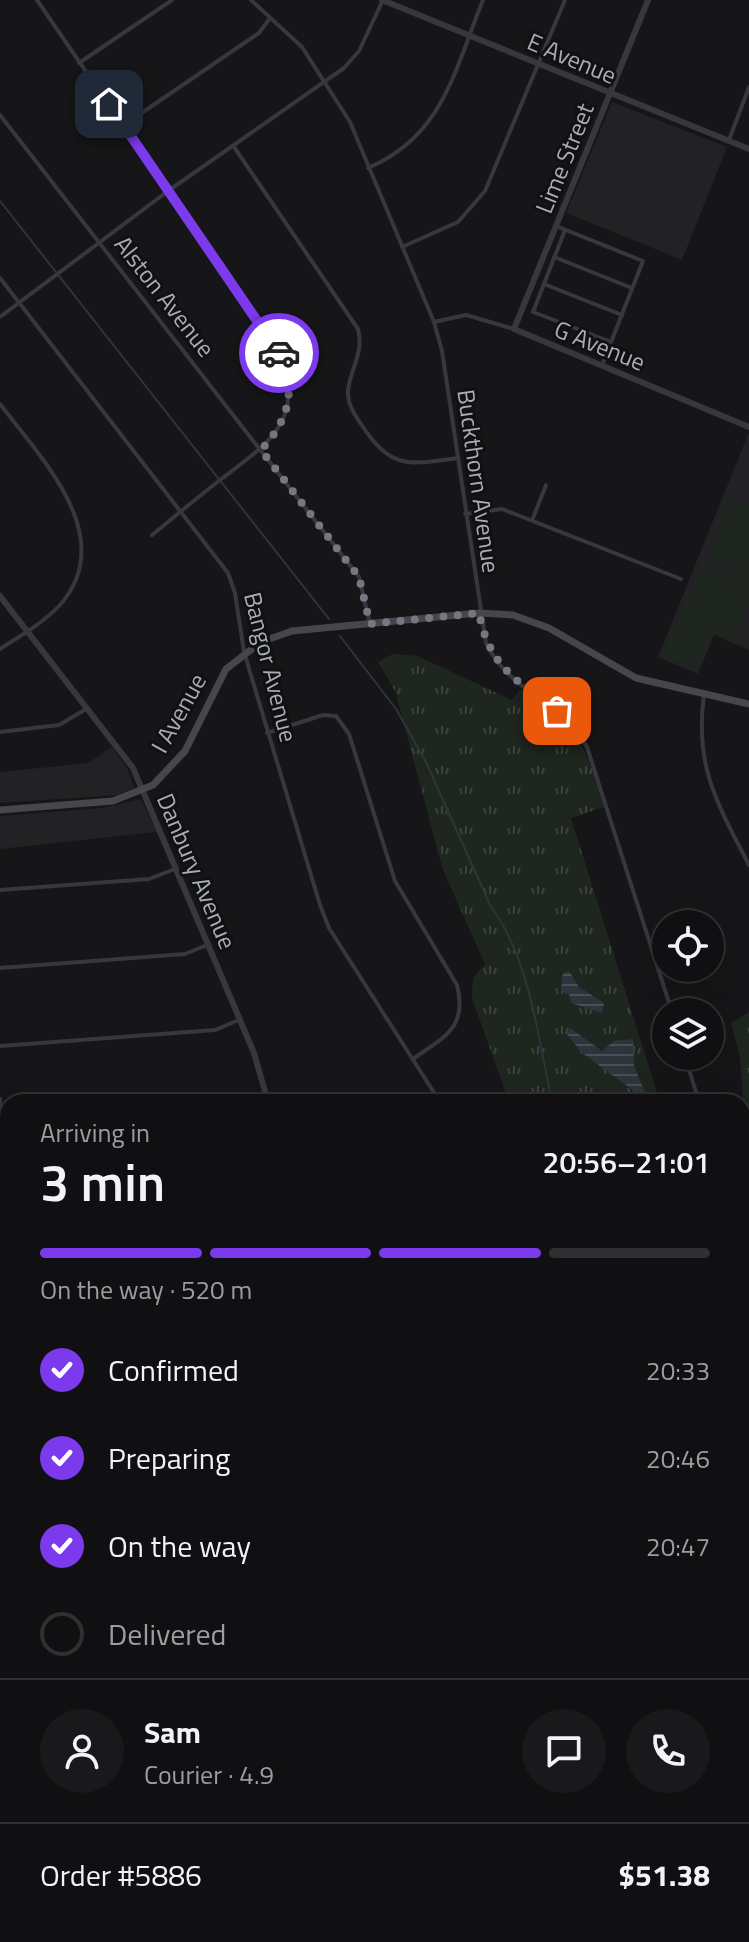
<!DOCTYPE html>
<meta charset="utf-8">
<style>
body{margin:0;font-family:"Titillium Web",sans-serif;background:#19191b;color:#f1f3f6;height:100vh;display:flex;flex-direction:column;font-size:30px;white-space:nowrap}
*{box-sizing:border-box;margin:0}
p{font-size:26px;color:#9c9d9f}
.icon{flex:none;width:44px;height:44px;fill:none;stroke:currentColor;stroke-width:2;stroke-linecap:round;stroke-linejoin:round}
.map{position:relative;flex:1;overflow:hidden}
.sheet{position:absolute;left:0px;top:1094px;width:750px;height:848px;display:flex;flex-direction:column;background:#101012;border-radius:24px 24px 0 0;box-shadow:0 8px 32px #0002,0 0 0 2px #303032}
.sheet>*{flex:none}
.controls{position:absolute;left:652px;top:910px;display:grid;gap:16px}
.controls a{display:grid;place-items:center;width:72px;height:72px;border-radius:50%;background:#101012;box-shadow:0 8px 32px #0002,0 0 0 2px #303032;font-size:40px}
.pin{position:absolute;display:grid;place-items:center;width:68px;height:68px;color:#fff;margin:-34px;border-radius:16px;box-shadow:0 4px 12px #0006}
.courier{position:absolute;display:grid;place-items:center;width:80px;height:80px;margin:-40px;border:6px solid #7c3aed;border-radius:50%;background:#fff;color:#222;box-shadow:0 2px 10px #0007}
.summary em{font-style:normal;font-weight:600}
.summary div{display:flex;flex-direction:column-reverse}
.summary{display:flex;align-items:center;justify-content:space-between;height:136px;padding:0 40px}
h1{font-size:52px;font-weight:600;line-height:60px}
.bar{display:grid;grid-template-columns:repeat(4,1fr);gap:12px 8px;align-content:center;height:96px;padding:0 40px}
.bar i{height:10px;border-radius:6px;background:#303032}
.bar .on{background:#7c3aed}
.bar p{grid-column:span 4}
.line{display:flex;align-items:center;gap:20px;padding:0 40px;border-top:2px solid #303032}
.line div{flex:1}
.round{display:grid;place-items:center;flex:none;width:84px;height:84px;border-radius:42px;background:#19191b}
ol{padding:0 40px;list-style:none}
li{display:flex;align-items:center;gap:24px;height:88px}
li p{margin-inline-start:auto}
li .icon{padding:8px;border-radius:50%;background:#7c3aed;color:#fff;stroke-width:4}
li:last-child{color:#9c9d9f}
li i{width:44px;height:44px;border:4px solid #303032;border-radius:50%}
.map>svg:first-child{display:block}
</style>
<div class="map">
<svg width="749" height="1942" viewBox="0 0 749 1942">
<defs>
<pattern id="grass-tufts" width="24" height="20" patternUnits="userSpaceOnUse" patternTransform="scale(2)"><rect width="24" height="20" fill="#1e261f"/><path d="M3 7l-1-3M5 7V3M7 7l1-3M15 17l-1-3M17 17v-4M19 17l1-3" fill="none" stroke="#3c433d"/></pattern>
<pattern id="water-rules" width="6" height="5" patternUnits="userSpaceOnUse" patternTransform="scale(2)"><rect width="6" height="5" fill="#2c353c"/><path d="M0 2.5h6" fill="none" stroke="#485056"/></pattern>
</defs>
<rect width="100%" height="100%" fill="#161618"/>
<!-- built -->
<g fill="#222225">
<polygon points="612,102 727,147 682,260 566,213"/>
<polygon points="749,432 749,650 714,635 698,674 658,657"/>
<polygon points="112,747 128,770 134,788 117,795 0,803 0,772 88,763"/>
<polygon points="141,799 157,832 0,849 0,816 102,808"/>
</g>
<!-- grass -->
<g fill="url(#grass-tufts)">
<path d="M393,654l24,2 95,44 9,-11c58,43 62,47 83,118l-33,11 89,284h-151l-37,-104 1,-20 12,-14 -42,-94 -48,-179 -17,-29z"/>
<polygon points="749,1012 749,1178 740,1057 731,1023"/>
<path d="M742,1392c7,34 7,76 0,108z"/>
<polygon points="742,1510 749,1513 749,1564 742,1575"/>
<polygon points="372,1934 526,1934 518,1942 369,1942"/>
</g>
<!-- pitch -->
<g fill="#1e261f">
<path d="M735,498l14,6v72l-38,-16c7,-20 8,-39 16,-59z"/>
<polygon points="703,564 749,582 749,597 732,638 713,632 698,666 693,668 661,655"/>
</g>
<!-- water -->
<g fill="url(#water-rules)">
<polygon points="569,971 579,987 604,1003 602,1013 571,1003 569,994 561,991 563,973"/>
<polygon points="570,1028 602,1051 614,1041 633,1039 634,1066 649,1102 581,1052 567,1034"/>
</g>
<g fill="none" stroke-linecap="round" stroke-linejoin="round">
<!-- stream -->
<g stroke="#2c353c" stroke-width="2">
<polyline points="0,201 329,619"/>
<path d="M340,636l56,73 30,53 64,143c40,54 48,132 62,197"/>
</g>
<!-- minor -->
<g stroke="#37383d" stroke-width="4">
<path d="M37,0l244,356c25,65 -15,89 -61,124 -23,18 -46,37 -68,55"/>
<path d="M251,0l51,47 48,75 84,200 8,29 44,292c21,46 76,61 101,104l85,265"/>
<polyline points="79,63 172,0"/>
<polyline points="0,115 359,577 370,624"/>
<polyline points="124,125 259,33 270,18"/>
<polyline points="729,140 749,87"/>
<path d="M234,147l124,182c6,24 -7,38 -10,61 -1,13 6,24 13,34 30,46 47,41 97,34"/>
<path d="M368,168c76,-33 86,-97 115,-168"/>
<polyline points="556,226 643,261 602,365"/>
<polyline points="565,230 533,312 611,342"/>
<polyline points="402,247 458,222 485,191 565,0"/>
<polyline points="554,257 632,288"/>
<polyline points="0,278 228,573 235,593 244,652 320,905 329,928 440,1102"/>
<polyline points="544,284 622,315"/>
<polyline points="0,317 168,191 344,68 359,51 383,0"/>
<polyline points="434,322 466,315 514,329"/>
<path d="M0,404c40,53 120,133 60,201 -17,18 -40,31 -60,44"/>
<polyline points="465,514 502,509 681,579"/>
<polyline points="533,518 546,485"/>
<path d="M704,695c-10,71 14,110 45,170"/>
<polyline points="0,732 59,725 88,708"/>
<path d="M267,733l56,-18 13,1 13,18 46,147 62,104c11,43 -13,52 -44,74"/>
<polyline points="0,890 149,879 175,869"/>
<polyline points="0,968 185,954 207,945"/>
<polyline points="0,1046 215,1030 239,1020"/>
<polyline points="685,1056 699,1102"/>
<polyline points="0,1099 8,1195"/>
<polyline points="0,1202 8,1201"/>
<polyline points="0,1281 8,1281"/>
<polyline points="0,1358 8,1358"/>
<polyline points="742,1379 749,1411"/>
<polyline points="0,1432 8,1431"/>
<polyline points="0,1507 8,1507"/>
<polyline points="0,1582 8,1581"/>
<polyline points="0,1657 8,1657"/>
<polyline points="742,1669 749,1654"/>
<polyline points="0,1730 8,1730"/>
<polyline points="742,1741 749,1744"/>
<polyline points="0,1807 8,1806"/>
<polyline points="742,1825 749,1827"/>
<polyline points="0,1887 8,1883"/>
<polyline points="742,1908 749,1911"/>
<polyline points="376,1934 383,1942"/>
<polyline points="138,1942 141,1934"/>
<polyline points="217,1942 219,1934"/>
<polyline points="287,1942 288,1934"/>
<polyline points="639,1942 642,1934"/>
<polyline points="730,1942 734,1934"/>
</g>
<!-- tertiary -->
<g stroke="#37383d" stroke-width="6">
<polyline points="382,0 749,149"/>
<polyline points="648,0 514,329 749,427"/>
<polyline points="0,596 133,768 254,1053 268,1102"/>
<polyline points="56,1942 58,1934"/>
</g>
<!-- secondary -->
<polyline stroke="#45474d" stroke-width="7" points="0,810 113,801 153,785 185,751 226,669 261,642 292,631 479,613 513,615 549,628 636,678 749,704"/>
</g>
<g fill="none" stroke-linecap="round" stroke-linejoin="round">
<!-- done -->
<path stroke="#757880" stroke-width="8" stroke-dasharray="0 14.4" d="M279,353c19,37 9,68 -18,97l98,127 11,47 109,-11c10,53 38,68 78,98"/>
<!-- route -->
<polyline stroke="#7c3aed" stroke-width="10" points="109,104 279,353"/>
</g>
<g text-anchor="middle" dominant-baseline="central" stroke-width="6" stroke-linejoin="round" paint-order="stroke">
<!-- street labels -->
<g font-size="24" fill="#a8adb8" stroke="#111113">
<text transform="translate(572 58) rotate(23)">E Avenue</text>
<text transform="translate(564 158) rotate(-68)">Lime Street</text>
<text transform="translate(165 296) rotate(52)">Alston Avenue</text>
<text transform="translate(600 345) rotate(22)">G Avenue</text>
<text transform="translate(479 481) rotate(82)">Buckthorn Avenue</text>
<text transform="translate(271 667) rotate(76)">Bangor Avenue</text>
<text transform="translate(178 713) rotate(-61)">I Avenue</text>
<text transform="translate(197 871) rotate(67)">Danbury Avenue</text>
</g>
</g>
</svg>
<div class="controls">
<a><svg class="icon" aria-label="locate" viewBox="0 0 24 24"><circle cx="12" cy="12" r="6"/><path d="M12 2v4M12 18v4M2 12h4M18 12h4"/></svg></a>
<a><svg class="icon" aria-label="layers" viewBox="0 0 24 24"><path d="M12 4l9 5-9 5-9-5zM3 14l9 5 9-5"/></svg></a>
</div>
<div class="pin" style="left:557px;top:711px;background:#ea580c"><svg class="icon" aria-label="bag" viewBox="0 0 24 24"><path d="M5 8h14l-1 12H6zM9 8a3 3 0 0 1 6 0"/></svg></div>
<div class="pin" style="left:109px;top:104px;background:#1f2937"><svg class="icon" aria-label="home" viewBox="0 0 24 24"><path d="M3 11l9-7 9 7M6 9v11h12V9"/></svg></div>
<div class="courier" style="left:279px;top:353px"><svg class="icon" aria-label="car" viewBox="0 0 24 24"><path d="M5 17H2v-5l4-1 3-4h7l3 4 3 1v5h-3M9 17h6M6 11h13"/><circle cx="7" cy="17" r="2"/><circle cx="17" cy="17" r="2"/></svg></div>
<section class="sheet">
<div class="summary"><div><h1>3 min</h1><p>Arriving in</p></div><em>20:56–21:01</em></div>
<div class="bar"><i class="on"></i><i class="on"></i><i class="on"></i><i></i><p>On the way · 520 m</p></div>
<ol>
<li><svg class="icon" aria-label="check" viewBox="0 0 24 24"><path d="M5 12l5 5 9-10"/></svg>Confirmed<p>20:33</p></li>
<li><svg class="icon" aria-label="check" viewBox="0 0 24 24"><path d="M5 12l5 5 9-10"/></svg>Preparing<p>20:46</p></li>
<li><svg class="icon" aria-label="check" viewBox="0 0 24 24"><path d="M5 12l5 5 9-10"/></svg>On the way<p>20:47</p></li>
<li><i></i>Delivered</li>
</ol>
<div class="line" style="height:144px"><a class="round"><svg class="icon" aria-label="person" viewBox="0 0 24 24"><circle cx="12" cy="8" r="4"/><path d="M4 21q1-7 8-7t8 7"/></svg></a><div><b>Sam</b><p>Courier · 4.9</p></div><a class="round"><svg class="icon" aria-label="chat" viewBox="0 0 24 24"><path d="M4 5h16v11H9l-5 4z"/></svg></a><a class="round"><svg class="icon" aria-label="phone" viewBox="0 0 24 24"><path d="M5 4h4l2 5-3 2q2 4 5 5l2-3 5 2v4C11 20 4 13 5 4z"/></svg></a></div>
<div class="line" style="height:104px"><div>Order #5886</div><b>$51.38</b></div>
</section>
</div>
